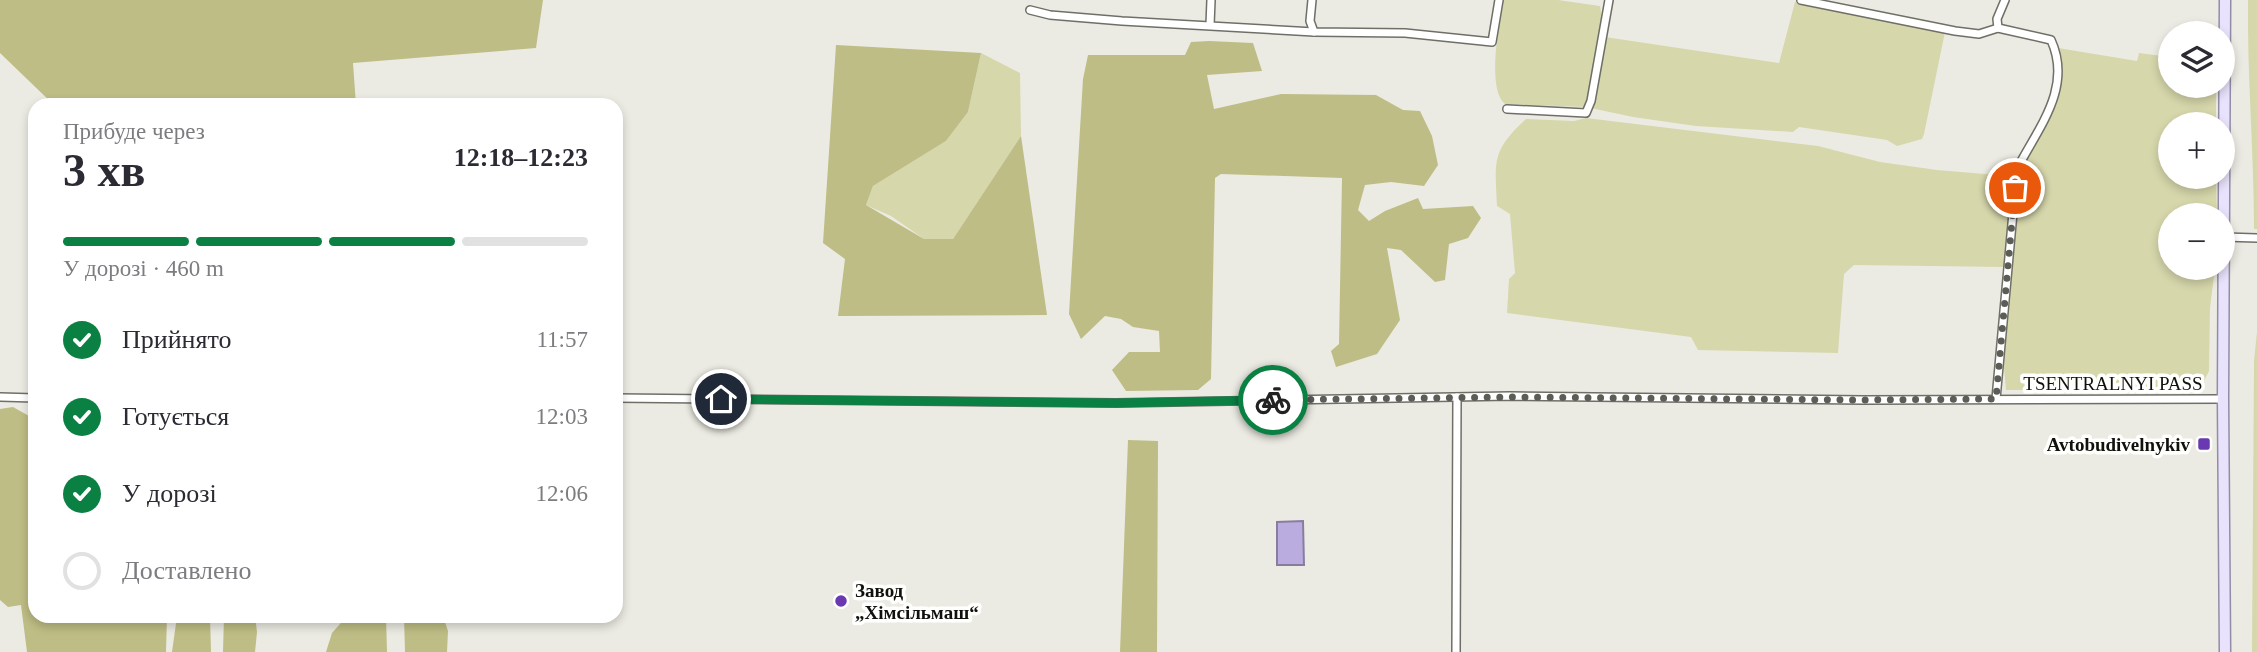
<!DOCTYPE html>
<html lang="uk">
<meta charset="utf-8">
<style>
body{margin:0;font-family:"Times New Roman",serif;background:#f2f2f3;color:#2b2b33;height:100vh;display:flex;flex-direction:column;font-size:26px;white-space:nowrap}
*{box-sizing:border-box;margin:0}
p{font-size:23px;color:#7c7c81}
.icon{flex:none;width:38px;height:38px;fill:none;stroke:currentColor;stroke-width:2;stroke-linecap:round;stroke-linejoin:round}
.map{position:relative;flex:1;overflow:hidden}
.sheet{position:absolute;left:28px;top:98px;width:595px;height:525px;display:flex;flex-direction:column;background:#fff;border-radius:21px;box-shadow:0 4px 10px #0003}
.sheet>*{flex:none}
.buttons{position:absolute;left:2158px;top:21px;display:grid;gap:14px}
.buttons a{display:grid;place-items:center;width:77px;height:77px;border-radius:50%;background:#fff;box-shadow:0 4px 10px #0003;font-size:35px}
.pin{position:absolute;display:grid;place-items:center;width:60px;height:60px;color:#fff;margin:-30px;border:4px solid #fff;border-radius:50%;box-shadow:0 2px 7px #0007}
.courier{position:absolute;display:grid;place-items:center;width:70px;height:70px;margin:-35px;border:5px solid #0b8043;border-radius:50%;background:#fff;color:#222;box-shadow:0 2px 9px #0007}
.summary em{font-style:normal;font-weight:700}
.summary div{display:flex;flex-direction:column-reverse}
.summary{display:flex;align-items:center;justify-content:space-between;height:119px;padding:0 35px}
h1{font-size:46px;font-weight:700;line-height:52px}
.bar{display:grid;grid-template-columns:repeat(4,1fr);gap:10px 7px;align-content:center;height:84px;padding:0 35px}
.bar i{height:9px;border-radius:5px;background:#e1e1e2}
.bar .active{background:#0b8043}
.bar p{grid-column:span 4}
ol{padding:0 35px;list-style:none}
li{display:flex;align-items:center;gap:21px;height:77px}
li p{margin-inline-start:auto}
li .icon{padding:7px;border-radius:50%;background:#0b8043;color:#fff;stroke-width:4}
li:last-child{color:#7c7c81}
li i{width:38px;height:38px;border:4px solid #e1e1e2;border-radius:50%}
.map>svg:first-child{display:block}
</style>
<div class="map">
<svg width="2257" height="652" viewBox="0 0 2257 652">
<rect width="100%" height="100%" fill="#ebebe3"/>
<!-- green -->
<g fill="#d7d7ac">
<path d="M1502,0h56l42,6 5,31 174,26 16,-61 150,30 -21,102 -2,5 -25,7 -10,-6 -88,-13 -6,5 -97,-6 -63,-9 -47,-10 -81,-3c-19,-16 -5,-80 -3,-104z"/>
<path d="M2248,0h9v229h-3c0,-77 -7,-153 -6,-229z"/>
<polygon points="2058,48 2137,61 2139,53 2170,57 2170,86 2216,86 2216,124 2170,124 2170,177 2216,177 2217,215 2170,215 2170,268 2215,268 2210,308 2209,371 2202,385 2194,390 2006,390 2003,357 2010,259 2020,169 2045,128 2055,104 2061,81"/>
<polygon points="981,53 1020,73 1021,136 953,239 924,239 891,216 866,205 873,186 946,141 968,112"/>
<path d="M1586,118l232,28 62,16 57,8 60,5 15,-2 -8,94 -150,-2 -10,9 -6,79 -140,-3 -7,-13 -184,-24 2,-34 6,-6 -5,-59 -13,-8c-2,-44 -6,-55 29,-87l48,2z"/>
<polygon points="2257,332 2257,652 2252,652 2254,361"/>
</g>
<!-- forest -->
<g fill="#bebd85">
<polygon points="0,0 543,0 536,48 353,63 356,105 54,105 0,53"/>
<polygon points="1209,41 1253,43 1262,71 1207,75 1214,109 1281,94 1376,95 1403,110 1420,111 1432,136 1438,165 1424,186 1391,182 1365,185 1358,210 1369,221 1385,211 1418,198 1423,209 1473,206 1481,218 1468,238 1449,244 1445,280 1435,282 1401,250 1387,248 1400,320 1377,354 1336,367 1331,351 1339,344 1342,178 1221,174 1215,178 1211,379 1198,390 1126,391 1112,370 1129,352 1160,352 1159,331 1133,327 1121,319 1105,316 1081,339 1069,314 1083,79 1088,55 1185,55 1191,42"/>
<polygon points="836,45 981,53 968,112 946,141 873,186 866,205 924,239 953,239 1021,136 1047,315 838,316 845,259 823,243"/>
<polygon points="13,407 29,416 35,417 35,616 167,616 166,652 27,652 21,605 8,607 0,600 0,409"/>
<polygon points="1128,440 1158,441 1157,652 1120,652"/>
<polygon points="177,616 210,616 211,652 172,652"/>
<polygon points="224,616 255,616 257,632 255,652 223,652"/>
<polygon points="347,616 386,617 387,652 326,652 332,633"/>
<polygon points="404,616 443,616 448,631 447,652 405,652"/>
</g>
<!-- water -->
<polygon fill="#bbacdf" stroke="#887da0" stroke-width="2" points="1303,521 1304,565 1277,565 1277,522"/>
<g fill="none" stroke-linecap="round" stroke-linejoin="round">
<!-- street casing -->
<g stroke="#6f6f68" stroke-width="10">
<g id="street">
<polyline points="1312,0 1310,21 1314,32"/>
<path d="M1801,0l154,31 24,3 19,-6 53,12c22,48 -13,88 -34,129l-21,230"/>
<polyline points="1030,10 1050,15 1122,21 1314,32 1405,33 1492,42 1499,0"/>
<polyline points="1210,25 1211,0"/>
<polyline points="1998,28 1997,19 2005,0"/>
<polyline points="1507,109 1586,113 1591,101 1609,0"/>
<polyline points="2224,237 2257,238"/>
<polyline points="0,397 35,398"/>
<polyline points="616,398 1116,403 1510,396 1863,400 2223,399"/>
<polyline points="1456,652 1457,397"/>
</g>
</g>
<!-- primary casing -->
<g stroke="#948ca7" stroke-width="13">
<polyline id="primary" points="2225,0 2223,399 2225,652"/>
</g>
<!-- street -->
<use href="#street" stroke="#fff" stroke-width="7"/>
<!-- primary -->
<use href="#primary" stroke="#e9e2fc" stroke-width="10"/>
</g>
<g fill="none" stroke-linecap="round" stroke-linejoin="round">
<!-- done -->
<polyline stroke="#5d5d58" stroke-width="7" stroke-dasharray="0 12.6" points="1273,400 1510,397 1856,400 1996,399 2015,188"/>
<!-- route -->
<polyline stroke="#0b8043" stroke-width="9" points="721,399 1116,403 1273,400"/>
</g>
<!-- markers -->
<g fill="#6a38b0" stroke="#fffffe" stroke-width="2.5">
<rect x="2197" y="437" width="14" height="14" rx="3.5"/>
<circle cx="841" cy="601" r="7"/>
</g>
<g text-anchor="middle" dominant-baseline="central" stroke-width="7" stroke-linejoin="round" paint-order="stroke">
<!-- street labels -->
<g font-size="19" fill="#10100d" stroke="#fffffe">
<text x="2113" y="383">TSENTRALNYI PASS</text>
</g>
<!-- poi labels -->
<g font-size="19" font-weight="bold" fill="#10100d" stroke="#fffffe" text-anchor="end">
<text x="2190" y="444">Avtobudivelnykiv</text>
<text x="855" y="590" text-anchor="start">Завод<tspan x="855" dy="22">„Хімсільмаш“</tspan></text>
</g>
</g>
</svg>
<div class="buttons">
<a><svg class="icon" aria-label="layers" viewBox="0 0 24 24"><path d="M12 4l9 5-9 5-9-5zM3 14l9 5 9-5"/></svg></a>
<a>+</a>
<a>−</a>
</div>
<div class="pin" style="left:2015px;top:188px;background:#ea580c"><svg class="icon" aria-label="bag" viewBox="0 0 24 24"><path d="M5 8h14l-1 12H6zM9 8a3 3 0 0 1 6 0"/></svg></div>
<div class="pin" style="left:721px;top:399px;background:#1f2937"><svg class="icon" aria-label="home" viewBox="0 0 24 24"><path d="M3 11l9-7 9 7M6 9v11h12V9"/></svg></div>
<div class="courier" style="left:1273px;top:400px"><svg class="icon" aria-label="bike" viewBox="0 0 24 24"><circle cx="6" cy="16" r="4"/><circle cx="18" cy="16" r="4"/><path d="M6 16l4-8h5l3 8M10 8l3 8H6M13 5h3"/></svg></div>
<section class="sheet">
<div class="summary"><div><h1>3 хв</h1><p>Прибуде через</p></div><em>12:18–12:23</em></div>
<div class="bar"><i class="active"></i><i class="active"></i><i class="active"></i><i></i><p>У дорозі · 460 m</p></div>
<ol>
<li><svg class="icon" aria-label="check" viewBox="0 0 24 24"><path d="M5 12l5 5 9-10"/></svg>Прийнято<p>11:57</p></li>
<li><svg class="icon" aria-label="check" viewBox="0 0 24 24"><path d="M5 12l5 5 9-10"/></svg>Готується<p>12:03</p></li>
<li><svg class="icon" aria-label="check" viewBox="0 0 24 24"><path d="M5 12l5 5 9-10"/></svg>У дорозі<p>12:06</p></li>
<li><i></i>Доставлено</li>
</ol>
</section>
</div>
